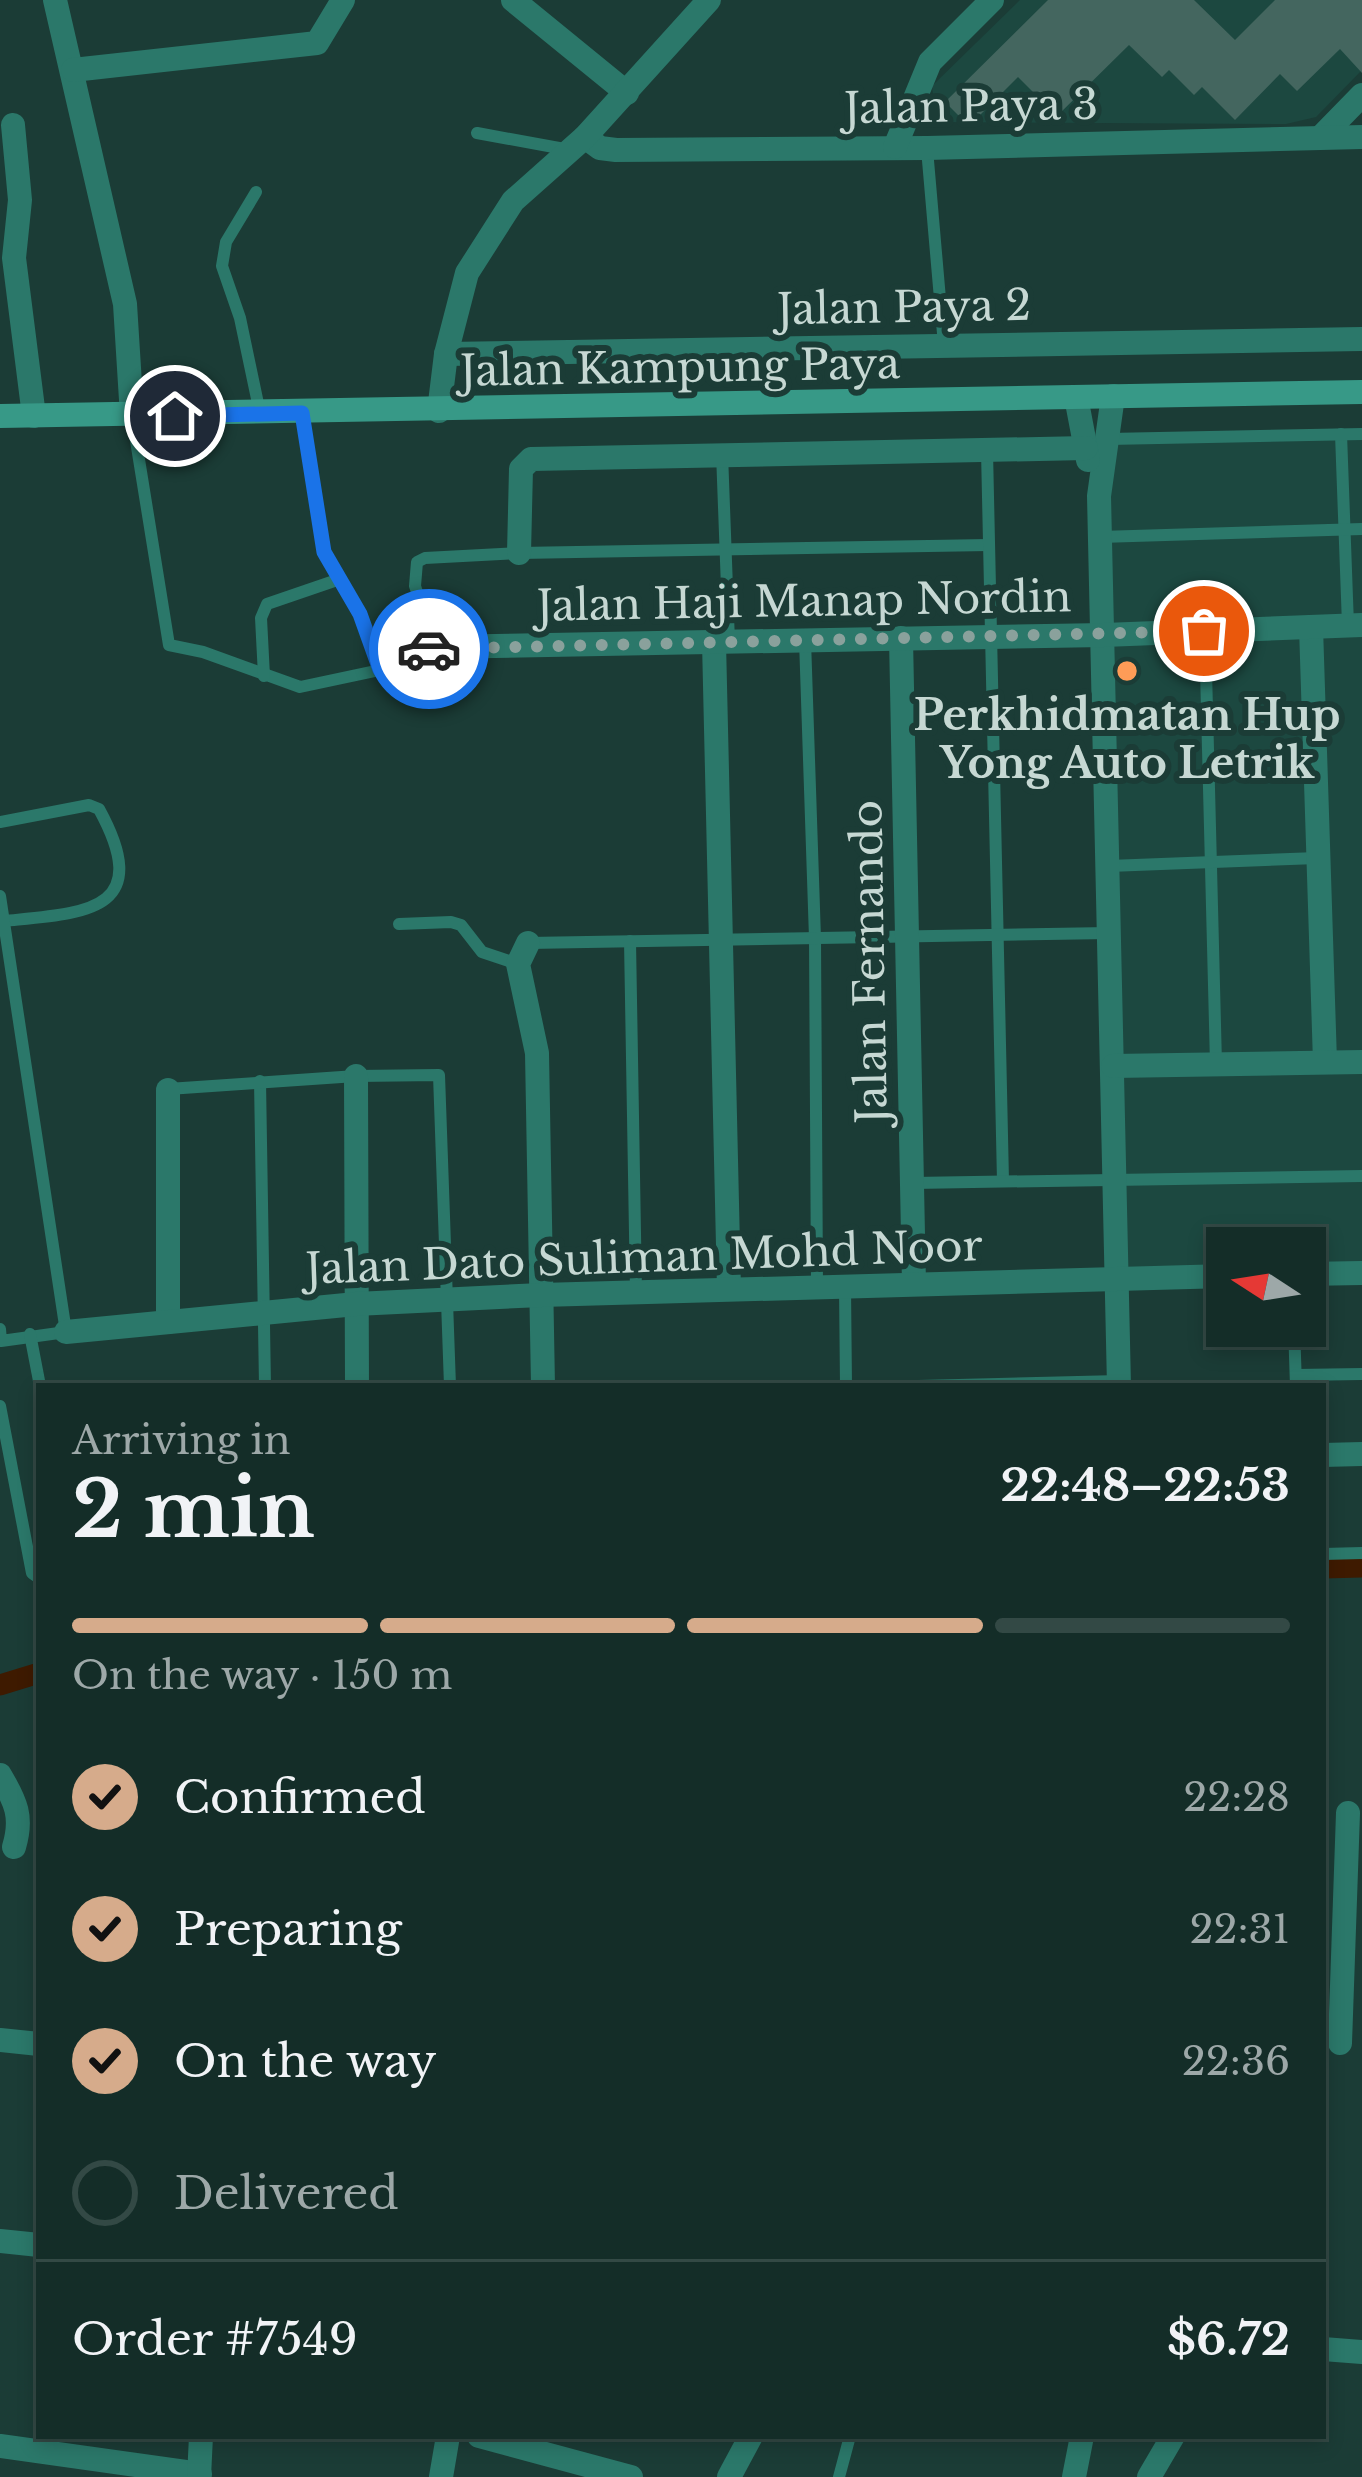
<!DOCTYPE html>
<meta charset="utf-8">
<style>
body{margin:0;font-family:"Libre Baskerville",serif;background:#213934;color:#f1f3f6;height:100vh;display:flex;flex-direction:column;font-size:45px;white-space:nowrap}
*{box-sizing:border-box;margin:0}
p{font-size:39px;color:#9da8a8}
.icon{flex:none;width:66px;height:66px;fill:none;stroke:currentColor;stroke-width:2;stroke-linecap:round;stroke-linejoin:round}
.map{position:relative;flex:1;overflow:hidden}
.details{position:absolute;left:36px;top:1383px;width:1290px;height:1056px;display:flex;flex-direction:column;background:#142d28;border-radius:0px;box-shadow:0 6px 18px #0003,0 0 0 3px #334945}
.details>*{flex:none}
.needle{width:78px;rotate:282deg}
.tools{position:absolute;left:1206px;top:1227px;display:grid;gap:24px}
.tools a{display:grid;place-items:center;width:120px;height:120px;border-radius:0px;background:#142d28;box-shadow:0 6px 18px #0003,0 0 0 3px #334945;font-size:60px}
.pin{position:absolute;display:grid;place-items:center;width:102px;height:102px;color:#fff;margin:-51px;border:6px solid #fff;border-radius:50%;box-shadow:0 3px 12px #0007}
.courier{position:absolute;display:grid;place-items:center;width:120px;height:120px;margin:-60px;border:9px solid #1a73e8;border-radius:50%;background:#fff;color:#222;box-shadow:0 3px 15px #0007}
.head em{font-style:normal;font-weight:700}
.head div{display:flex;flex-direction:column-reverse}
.head{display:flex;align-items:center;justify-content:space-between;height:204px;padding:0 36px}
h1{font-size:78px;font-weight:700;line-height:90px}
.bar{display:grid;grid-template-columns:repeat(4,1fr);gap:18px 12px;align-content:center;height:144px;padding:0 36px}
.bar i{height:15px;border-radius:9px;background:#334945}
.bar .current{background:#d6ab8b}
.bar p{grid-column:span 4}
.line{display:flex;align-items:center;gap:30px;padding:0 36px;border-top:3px solid #334945}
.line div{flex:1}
ol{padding:0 36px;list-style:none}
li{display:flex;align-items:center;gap:36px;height:132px}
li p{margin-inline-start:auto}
li .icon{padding:12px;border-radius:50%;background:#d6ab8b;color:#111;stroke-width:4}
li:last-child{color:#9da8a8}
li i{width:66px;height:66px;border:6px solid #334945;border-radius:50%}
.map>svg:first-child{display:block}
</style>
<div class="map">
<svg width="1362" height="2477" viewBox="0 0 1362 2477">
<rect width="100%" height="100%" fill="#1b3c36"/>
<!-- built -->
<g fill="#1c4840">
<polygon points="1020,0 1362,0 1362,70 1316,117 1286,124 936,122 932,86"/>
<polygon points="1362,429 1362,1281 1305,1282 1305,1248 1227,1248 1227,1284 1125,1287 1106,495 1116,434"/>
</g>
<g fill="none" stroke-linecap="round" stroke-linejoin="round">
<!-- canal -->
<g stroke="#3e1a00" stroke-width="21">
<polyline points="1323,1568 1362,1567"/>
<polyline points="0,1685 39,1673"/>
</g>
</g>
<!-- building -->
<polygon fill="#44665f" points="1048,0 1194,0 1235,40 1275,0 1362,0 1362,73 1340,49 1297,91 1280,74 1235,120 1202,87 1194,95 1169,70 1162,77 1129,45 1057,116 1018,77 969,126 945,102"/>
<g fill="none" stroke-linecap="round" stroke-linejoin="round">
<!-- lane -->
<g stroke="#2b786a" stroke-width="12">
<polyline points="477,133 570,150"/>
<polyline points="927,149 944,345"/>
<polyline points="256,192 226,242 222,266 240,318 260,413"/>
<polyline points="302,413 324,552 360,614 380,670"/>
<polyline points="132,416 169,645 203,652 300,687 380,670 435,647 415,586 417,562 425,558 519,553 989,545"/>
<polyline points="1341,434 1348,625"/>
<polyline points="1108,439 1362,434"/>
<polyline points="987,451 1003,1181"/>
<polyline points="722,453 729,642"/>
<polyline points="1100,537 1362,529"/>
<polyline points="1205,631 1216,1064"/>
<polyline points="805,640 815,938 817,1287"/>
<polyline points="264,676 261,618 267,604 340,579"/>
<path d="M0,822l89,-17 10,4c57,104 -16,104 -95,112"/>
<polyline points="1109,866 1317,858"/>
<polyline points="0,896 66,1332 1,1341 0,1329"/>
<polyline points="399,924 451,922 461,925 482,952 518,964"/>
<polyline points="630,941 636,1292"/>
<polyline points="528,943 1109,933"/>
<polyline points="260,1081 265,1386"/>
<polyline points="168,1089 356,1076 439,1075 450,1386"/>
<polyline points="913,1183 1362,1176"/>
<polyline points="845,1287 846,1386"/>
<polyline points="1294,1326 1296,1386"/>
<polyline points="30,1334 40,1386"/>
<polyline points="1296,1375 1362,1374"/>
<polyline points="918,1386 1119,1381"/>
<polyline points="0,1406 32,1573 39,1578"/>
<polyline points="1323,1554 1362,1553"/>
<polyline points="839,2477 850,2436"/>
</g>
<!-- street -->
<g stroke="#2b786a" stroke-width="24">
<polyline points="55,0 125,304 132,416"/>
<polyline points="513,0 627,93"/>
<polyline points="73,70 317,43 343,0"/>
<polyline points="13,125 20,200 14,258 34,416"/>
<polyline points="1322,136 1362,95"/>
<polyline points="585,137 600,148 616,150 927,148 1362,137"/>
<polyline points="895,147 930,62 992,0"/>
<polyline points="446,354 1362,339"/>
<polyline points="1113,396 1099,496 1119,1386"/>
<polyline points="1076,397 1088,460"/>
<polyline points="439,411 446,354 467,273 513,201 585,137 709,0"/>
<polyline points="519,553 521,469 531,459 1086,448"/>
<polyline points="1311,627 1325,1062"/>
<polyline points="901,638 914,1284"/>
<polyline points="714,642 729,1289"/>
<polyline points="435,647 1104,635 1362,625"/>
<polyline points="528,943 518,964 537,1053 543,1386"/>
<polyline points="1113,1066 1362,1062"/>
<polyline points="356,1076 357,1386"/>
<polyline points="168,1090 168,1322"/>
<polyline points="1305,1274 1362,1273"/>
<polyline points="66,1332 356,1304 541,1295 1227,1276"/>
<polyline points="1323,1455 1362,1454"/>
<path d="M0,1775c16,27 23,42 14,72"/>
<polyline points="0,2040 39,2044"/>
<polyline points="1340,2043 1348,1813"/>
<polyline points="0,2241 39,2245"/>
<polyline points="1323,2349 1362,2352"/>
<polyline points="479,2436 631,2477"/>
<polyline points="0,2446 200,2474"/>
<polyline points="199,2477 201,2436"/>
<polyline points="441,2477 448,2436"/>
<polyline points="729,2477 751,2436"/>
<polyline points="1074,2477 1082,2436"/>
<polyline points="1149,2477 1173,2436"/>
</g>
<!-- secondary -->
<polyline stroke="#379987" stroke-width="24" points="0,416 1362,392"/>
</g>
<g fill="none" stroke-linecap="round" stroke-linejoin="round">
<!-- done -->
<polyline stroke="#8aa19c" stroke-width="12" stroke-dasharray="0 21.6" points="429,649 1204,631"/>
<!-- route -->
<polyline stroke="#1a73e8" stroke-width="15" points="175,416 302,413 324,552 360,614 380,670 429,649"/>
</g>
<!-- markers -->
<circle fill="#fe9c57" stroke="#1b3c36" stroke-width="4.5" cx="1127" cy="671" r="12"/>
<g text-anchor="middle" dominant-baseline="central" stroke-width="12" stroke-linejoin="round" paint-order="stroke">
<!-- street labels -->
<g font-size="42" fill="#c6d8d3" stroke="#1b3c36">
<text transform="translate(971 106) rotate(-1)">Jalan Paya 3</text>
<text transform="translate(904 307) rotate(-1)">Jalan Paya 2</text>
<text transform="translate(680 367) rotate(-1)">Jalan Kampung Paya</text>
<text transform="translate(804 601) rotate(-1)">Jalan Haji Manap Nordin</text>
<text transform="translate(869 962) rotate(-91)">Jalan Fernando</text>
<text transform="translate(644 1257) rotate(-2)">Jalan Dato Suliman Mohd Noor</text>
</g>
<!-- poi labels -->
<g font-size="42" font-weight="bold" fill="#c6d8d3" stroke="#1b3c36">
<text x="1127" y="715">Perkhidmatan Hup<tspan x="1127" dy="48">Yong Auto Letrik</tspan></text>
</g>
</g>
</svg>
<div class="tools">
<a><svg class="needle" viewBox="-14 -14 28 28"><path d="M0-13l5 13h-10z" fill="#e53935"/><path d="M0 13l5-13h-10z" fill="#9da8a8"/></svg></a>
</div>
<div class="pin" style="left:1204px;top:631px;background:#ea580c"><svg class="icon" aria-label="bag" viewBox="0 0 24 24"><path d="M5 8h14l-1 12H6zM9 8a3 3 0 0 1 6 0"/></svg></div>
<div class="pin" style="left:175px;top:416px;background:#1f2937"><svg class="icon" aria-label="home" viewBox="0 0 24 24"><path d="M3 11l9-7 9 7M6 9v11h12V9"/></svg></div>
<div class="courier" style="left:429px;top:649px"><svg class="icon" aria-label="car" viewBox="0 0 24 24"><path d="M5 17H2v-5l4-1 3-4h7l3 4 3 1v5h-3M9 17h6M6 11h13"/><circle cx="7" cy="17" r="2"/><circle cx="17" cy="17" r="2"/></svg></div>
<section class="details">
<div class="head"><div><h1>2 min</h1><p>Arriving in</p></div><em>22:48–22:53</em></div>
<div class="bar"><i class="current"></i><i class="current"></i><i class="current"></i><i></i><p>On the way · 150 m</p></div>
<ol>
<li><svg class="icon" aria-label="check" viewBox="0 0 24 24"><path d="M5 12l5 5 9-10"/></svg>Confirmed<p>22:28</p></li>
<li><svg class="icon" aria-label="check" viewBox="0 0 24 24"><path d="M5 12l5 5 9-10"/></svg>Preparing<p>22:31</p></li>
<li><svg class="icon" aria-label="check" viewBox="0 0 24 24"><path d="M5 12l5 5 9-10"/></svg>On the way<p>22:36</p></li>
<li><i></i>Delivered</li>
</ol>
<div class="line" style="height:156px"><div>Order #7549</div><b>$6.72</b></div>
</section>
</div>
